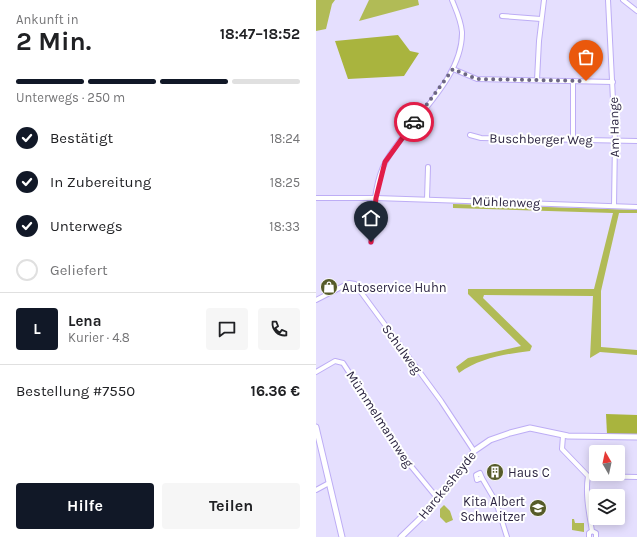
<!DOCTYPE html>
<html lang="de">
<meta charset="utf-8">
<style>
body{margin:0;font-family:Karla,sans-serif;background:#f6f6f6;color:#202124;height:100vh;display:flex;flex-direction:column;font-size:15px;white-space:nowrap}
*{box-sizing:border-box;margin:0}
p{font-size:13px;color:#757577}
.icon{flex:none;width:22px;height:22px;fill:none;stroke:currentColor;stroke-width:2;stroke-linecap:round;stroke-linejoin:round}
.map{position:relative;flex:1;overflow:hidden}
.panel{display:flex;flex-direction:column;background:#fff;width:316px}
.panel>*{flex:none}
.needle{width:26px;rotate:351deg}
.controls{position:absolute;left:273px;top:445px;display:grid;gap:8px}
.controls a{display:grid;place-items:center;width:36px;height:36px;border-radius:4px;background:#fff;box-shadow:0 2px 10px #0003;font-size:20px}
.pin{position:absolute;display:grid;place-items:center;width:34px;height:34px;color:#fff;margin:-41px -17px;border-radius:50% 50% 50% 0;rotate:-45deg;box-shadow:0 0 4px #0007}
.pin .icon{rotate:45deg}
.courier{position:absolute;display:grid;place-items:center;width:40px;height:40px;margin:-20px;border:3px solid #e11d48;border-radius:50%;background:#fff;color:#222;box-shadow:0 1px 5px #0007}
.summary em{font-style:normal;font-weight:700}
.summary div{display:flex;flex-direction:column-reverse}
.summary{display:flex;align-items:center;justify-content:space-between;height:68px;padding:0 16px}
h1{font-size:26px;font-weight:700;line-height:30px}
.bar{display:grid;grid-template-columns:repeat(4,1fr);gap:6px 4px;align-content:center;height:48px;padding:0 16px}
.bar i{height:5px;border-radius:3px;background:#e0e0e0}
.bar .on{background:#111827}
.bar p{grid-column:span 4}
.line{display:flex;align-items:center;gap:10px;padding:0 16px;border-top:1px solid #e0e0e0}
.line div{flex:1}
.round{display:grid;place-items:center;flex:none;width:42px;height:42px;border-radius:4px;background:#f6f6f6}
ol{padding:0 16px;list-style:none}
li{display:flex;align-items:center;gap:12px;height:44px}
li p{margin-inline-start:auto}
li .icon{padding:4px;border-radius:50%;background:#111827;color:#fff;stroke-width:4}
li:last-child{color:#757577}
li i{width:22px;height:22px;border:2px solid #e0e0e0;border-radius:50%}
.cta{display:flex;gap:8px;margin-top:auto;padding:8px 16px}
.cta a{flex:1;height:46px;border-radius:4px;background:#111827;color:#fff;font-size:16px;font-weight:700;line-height:46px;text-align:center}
.cta a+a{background:#f6f6f6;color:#202124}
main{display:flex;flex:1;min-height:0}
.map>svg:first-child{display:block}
</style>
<main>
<section class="panel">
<div class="summary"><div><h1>2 Min.</h1><p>Ankunft in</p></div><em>18:47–18:52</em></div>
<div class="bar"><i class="on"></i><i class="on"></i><i class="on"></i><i></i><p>Unterwegs · 250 m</p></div>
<ol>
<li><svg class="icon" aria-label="check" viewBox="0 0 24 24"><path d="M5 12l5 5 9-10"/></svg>Bestätigt<p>18:24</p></li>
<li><svg class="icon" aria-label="check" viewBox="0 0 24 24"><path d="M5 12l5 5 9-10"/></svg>In Zubereitung<p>18:25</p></li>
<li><svg class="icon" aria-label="check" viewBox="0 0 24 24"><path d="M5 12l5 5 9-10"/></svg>Unterwegs<p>18:33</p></li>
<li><i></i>Geliefert</li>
</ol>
<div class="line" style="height:72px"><b class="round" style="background:#111827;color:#fff">L</b><div><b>Lena</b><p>Kurier · 4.8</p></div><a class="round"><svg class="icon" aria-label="chat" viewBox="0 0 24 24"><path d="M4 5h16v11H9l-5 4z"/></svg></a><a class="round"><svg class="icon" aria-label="phone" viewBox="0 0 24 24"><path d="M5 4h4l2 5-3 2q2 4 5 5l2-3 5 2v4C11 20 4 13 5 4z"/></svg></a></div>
<div class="line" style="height:52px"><div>Bestellung #7550</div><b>16.36 €</b></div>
<div class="cta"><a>Hilfe</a><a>Teilen</a></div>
</section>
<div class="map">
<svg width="321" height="537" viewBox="0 0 321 537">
<rect width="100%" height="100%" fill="#e5dffe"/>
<!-- green -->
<g fill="#b1bb56">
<polygon points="0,0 19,0 16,4 10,29 0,31"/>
<polygon points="53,0 102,0 103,5 43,21"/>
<path d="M137,204l184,6v3h-18l-18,78v56l36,3v5l-37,-3 -10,6 3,-62 -109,-1 -1,3 49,48 -2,5c-25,3 -50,7 -71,22l-3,-6 12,-9 53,-12 -53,-52v-5h126l19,-76 -160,-5z"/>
<polygon points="128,505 134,511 137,520 130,523 124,517 124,509"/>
<polygon points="256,519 258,519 259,523 268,523 268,532 256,530"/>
</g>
<!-- forest -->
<g fill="#a9b43e">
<polygon points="82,35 94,51 103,53 88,76 32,79 19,41"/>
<polygon points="290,414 321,415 321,435 291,434"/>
</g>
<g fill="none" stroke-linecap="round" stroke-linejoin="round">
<!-- minor casing -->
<g stroke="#bdadf5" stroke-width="6">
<g id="minor">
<polyline points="292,0 299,140 298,206"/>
<polyline points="307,0 321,11"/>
<polyline points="186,16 225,19"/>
<polyline points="137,69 161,79 297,82"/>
<polyline points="221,80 223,41 228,0"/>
<polyline points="154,135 165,138 321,141"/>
<polyline points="257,140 257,81"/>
<polyline points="0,198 60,198 321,207"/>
<polyline points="111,199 112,167"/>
<path d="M55,242c3,-26 2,-58 15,-81 22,-39 77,-81 76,-129 -1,-12 -6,-22 -10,-32"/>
<polyline points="0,300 33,283 39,284 125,401 158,451"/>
<polyline points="0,372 19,361 27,363 90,460 122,499"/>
<polyline points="247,436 246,449 272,476 321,477"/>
<polygon points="164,473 166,478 161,480 160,475"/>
<path d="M272,476c-3,18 1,37 4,55l4,2v4"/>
<polyline points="166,478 180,502 191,537"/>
<polyline points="0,490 13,483"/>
<polyline points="273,537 273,533 276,531"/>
</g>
</g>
<!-- major casing -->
<g stroke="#bdadf5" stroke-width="7">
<g id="major">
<polyline points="0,427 26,537"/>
<polyline points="85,537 113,510 158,451 174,440 194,433 214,428 252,436 321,437"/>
</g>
</g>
<!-- minor -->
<use href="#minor" stroke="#fff" stroke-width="4"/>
<!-- major -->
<use href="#major" stroke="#fff" stroke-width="5"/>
</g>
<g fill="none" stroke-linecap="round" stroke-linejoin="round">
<!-- done -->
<polyline stroke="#6d6784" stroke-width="4" stroke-dasharray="0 7.2" points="98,122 137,69 161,79 270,81"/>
<!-- route -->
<polyline stroke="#e11d48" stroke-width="5" points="55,242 60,198 69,162 98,122"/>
</g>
<!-- icons -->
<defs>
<g id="shop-disc" transform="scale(0.9)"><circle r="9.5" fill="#565b29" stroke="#fff"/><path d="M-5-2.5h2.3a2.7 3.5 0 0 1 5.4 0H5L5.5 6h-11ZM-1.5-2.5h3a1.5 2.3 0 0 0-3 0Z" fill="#fff"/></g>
<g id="building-disc" transform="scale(0.9)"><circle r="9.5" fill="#565b29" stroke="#fff"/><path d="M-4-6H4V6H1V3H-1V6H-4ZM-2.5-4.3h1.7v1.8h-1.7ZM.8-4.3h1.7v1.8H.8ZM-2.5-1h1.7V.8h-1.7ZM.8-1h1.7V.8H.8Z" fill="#fff"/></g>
<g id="school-disc" transform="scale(0.9)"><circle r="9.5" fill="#565b29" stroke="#fff"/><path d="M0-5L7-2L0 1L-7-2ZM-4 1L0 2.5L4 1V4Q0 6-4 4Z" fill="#fff"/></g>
</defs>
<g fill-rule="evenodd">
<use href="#shop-disc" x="13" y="287"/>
<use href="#building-disc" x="179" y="472"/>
<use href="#school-disc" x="222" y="508"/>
</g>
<g text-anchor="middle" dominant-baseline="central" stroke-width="4" stroke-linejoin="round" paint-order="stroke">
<!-- street labels -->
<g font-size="13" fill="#2d2642" stroke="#fff">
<text transform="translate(298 127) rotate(-91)">Am Hange</text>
<text transform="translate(225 139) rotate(1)">Buschberger Weg</text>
<text transform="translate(190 202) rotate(2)">Mühlenweg</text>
<text transform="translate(86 349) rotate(54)">Schulweg</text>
<text transform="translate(64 419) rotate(57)">Mümmelmannweg</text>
<text transform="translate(131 485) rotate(-51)">Harckesheyde</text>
</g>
<!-- poi labels -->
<g font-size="13" fill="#2d2642" stroke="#fff" text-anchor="start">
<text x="26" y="287">Autoservice Huhn</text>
<text x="192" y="472">Haus C</text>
<text x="209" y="501" text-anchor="end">Kita Albert<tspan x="209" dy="15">Schweitzer</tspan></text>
</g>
</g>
</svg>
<div class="controls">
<a><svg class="needle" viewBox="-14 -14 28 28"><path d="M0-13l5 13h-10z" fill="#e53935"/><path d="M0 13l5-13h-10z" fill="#757577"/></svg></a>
<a><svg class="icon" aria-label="layers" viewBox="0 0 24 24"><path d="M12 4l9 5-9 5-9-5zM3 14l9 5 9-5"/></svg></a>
</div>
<div class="pin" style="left:270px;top:81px;background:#ea580c"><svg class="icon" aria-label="bag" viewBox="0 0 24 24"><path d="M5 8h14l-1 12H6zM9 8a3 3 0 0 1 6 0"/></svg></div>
<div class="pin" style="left:55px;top:242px;background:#1f2937"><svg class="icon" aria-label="home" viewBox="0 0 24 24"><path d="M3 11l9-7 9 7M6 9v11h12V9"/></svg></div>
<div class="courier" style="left:98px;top:122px"><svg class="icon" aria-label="car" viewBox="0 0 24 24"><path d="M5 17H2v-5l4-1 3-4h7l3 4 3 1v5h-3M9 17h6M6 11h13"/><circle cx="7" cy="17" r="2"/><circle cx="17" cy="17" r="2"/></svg></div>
</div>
</main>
